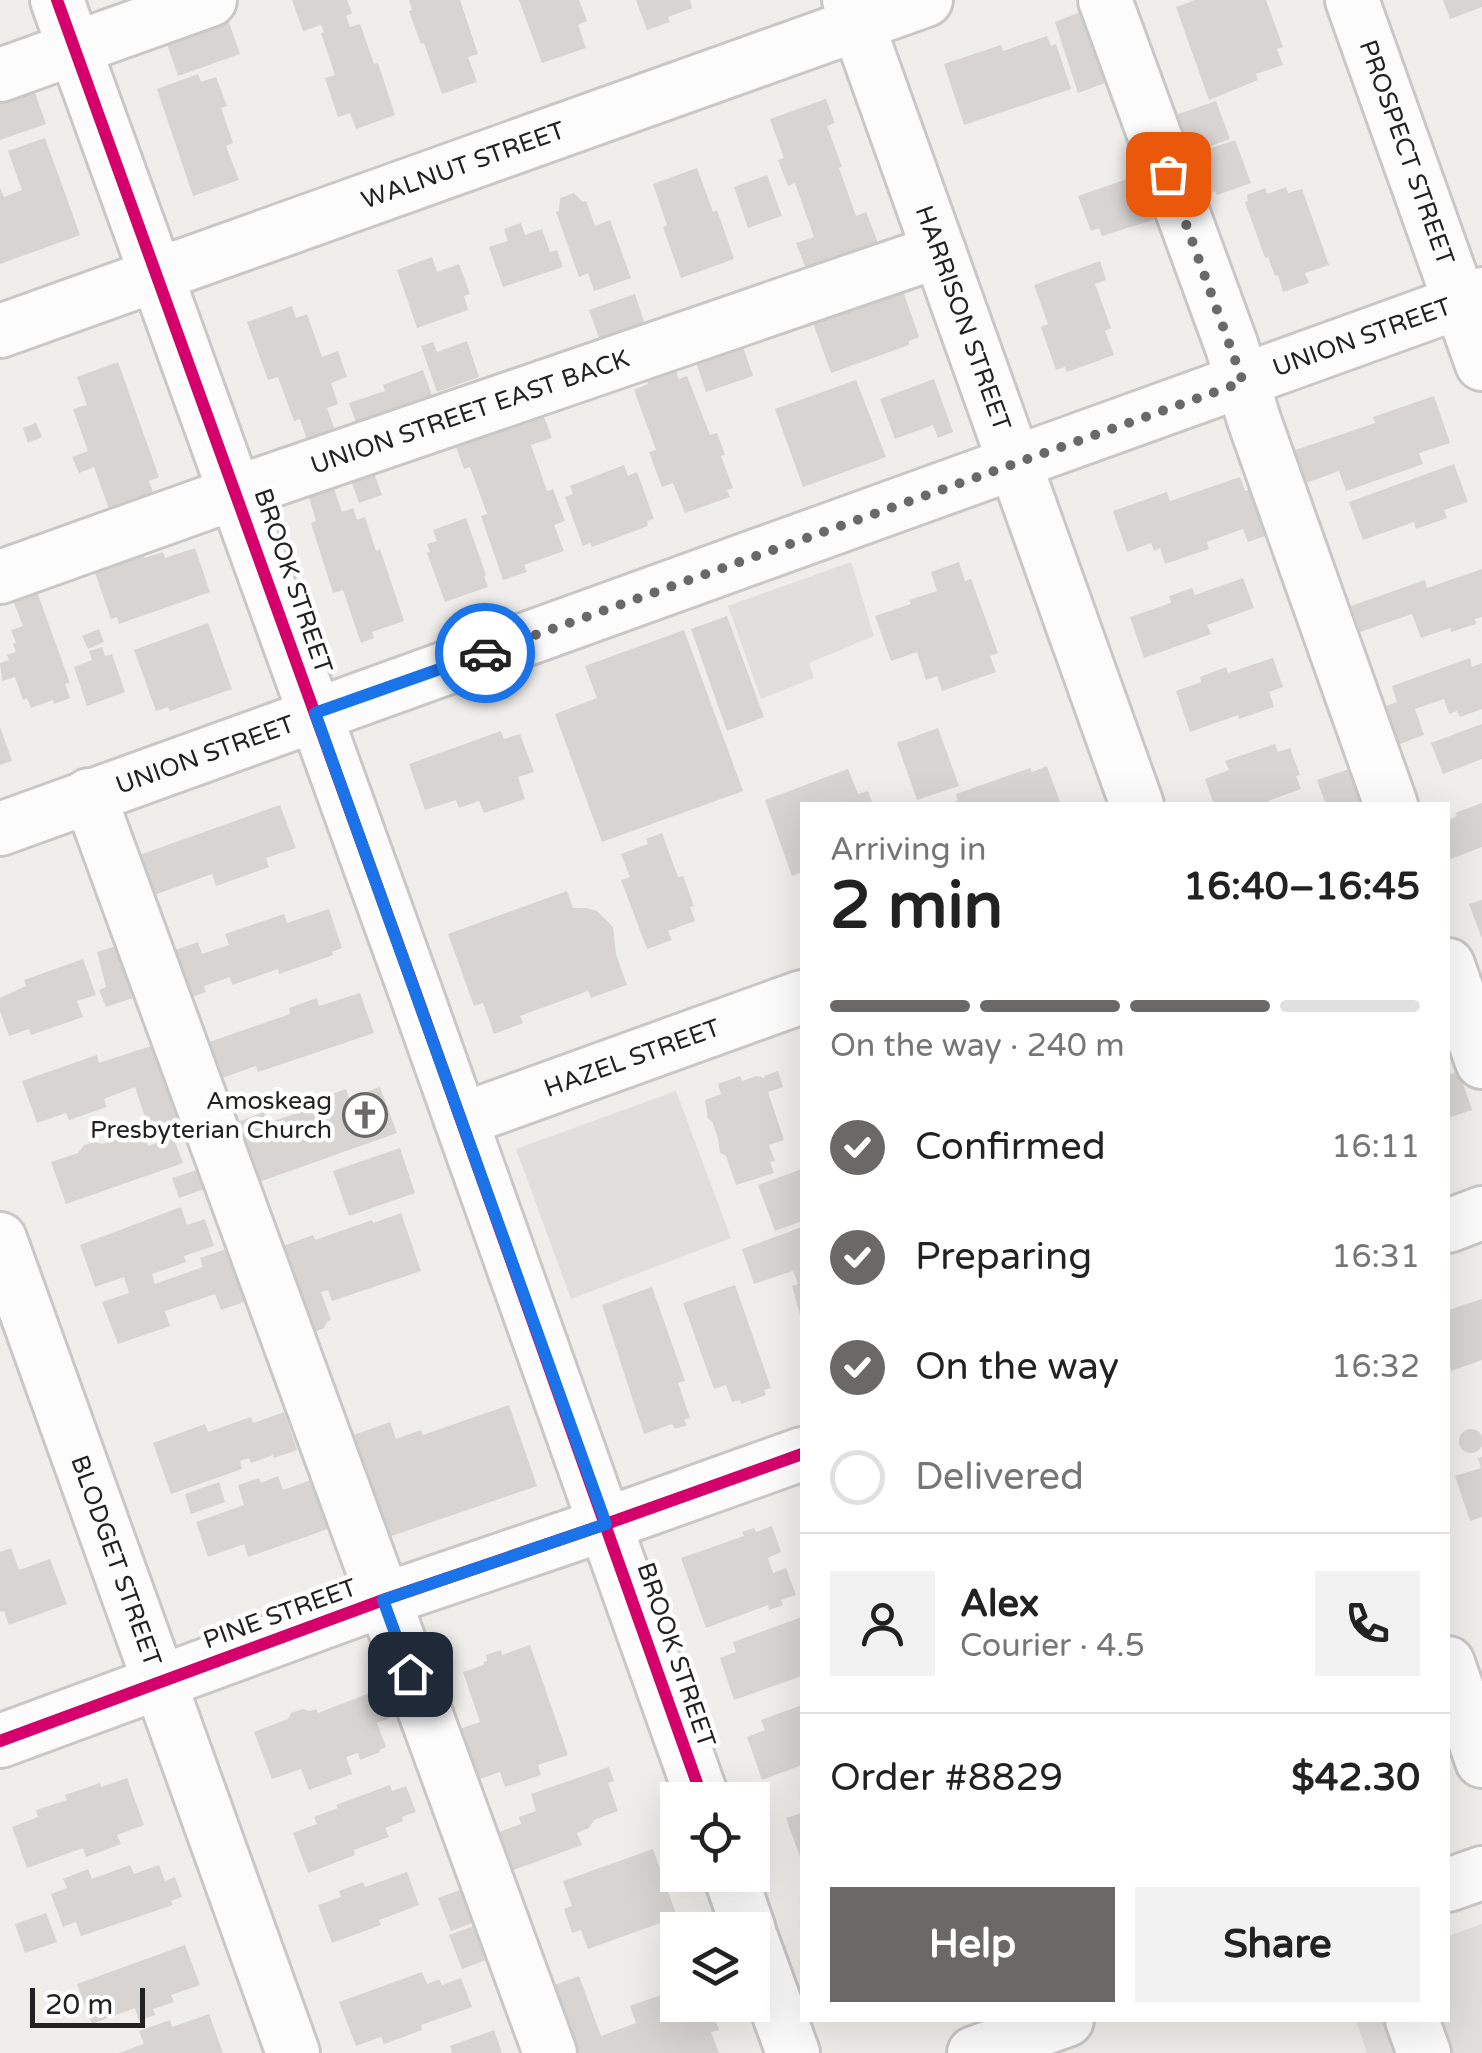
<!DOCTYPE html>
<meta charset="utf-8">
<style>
body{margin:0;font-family:"Varela Round",sans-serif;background:#f2f2f2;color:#222;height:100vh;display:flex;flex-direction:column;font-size:38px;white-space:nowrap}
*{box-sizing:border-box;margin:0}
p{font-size:32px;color:#767676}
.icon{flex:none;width:55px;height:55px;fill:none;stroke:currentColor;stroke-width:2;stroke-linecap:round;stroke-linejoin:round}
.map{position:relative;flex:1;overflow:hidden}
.panel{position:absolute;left:800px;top:802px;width:650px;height:1220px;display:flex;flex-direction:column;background:#fff;border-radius:0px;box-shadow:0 10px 40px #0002}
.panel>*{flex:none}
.tools{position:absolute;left:660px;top:1782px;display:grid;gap:20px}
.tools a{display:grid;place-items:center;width:110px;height:110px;border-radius:0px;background:#fff;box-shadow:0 10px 40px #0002;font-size:50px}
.scale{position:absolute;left:30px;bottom:25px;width:115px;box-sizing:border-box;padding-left:10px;border:5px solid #222;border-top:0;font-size:28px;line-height:35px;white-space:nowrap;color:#222;-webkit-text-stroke:8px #fff;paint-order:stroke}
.pin{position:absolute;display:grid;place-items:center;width:85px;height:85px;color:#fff;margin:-42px;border-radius:20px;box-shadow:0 5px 15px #0006}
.courier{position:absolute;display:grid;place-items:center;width:100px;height:100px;margin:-50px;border:8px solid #1a73e8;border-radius:50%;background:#fff;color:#222;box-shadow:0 2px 12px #0007}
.head em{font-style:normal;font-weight:800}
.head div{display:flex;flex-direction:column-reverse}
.head{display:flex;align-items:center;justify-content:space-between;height:170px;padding:0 30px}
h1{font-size:65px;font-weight:800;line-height:75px}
.bar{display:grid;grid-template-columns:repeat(4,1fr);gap:15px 10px;align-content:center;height:120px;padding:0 30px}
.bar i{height:12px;border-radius:8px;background:#e0e0e0}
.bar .active{background:#6a6968}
.bar p{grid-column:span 4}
.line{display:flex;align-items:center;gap:25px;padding:0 30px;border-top:2px solid #e0e0e0}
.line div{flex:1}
.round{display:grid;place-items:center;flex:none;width:105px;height:105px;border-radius:0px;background:#f2f2f2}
ol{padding:0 30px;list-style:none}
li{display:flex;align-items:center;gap:30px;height:110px}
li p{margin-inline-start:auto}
li .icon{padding:10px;border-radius:50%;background:#6a6968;color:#fff;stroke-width:4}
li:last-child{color:#767676}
li i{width:55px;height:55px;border:5px solid #e0e0e0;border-radius:50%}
.button{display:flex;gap:20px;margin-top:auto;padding:20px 30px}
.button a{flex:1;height:115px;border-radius:0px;background:#6a6968;color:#fff;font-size:40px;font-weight:800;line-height:115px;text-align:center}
.button a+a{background:#f2f2f2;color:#222}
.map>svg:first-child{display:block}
</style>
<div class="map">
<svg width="1482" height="2053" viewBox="0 0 1482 2053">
<rect width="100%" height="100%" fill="#f0eeeb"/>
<!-- parking -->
<g fill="#e0dfde">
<polygon points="851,562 874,636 809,663 814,678 761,699 728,606"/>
<polygon points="676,1091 731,1238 571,1299 516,1149"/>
<polygon points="1482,1924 1482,2053 1367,2053 1356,2020 1448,2020 1448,1936"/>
</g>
<!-- building -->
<g fill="#d7d4d2">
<polygon points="292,0 347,0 352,13 346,16 350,27 360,24 374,64 378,63 395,115 356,129 350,113 338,117 325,78 335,75 321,33 324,32 321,25 303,31"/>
<polygon points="409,0 460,0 478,54 468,57 477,82 442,94 424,43 421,44 409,11 412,10"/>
<polygon points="519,0 579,0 587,21 578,25 586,48 542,63"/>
<polygon points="636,0 690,0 692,8 668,17 670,22 647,30"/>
<polygon points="1195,0 1266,0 1283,47 1277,49 1283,65 1256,74 1258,80 1209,100 1176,7"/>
<polygon points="1443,0 1482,0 1482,7 1450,19"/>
<polygon points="1088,9 1108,82 1078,93 1055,22"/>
<polygon points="227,17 240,54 178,76 165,38"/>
<polygon points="1047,36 1051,46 1056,44 1071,89 964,125 944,64 1001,45 1003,51"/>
<polygon points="198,74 201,82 216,77 227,106 221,108 233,143 226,146 239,180 193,196 157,89"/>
<polygon points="33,87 46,124 0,140 0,98"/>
<polygon points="826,99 835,123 827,126 842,167 839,168 856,216 866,212 880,248 808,274 796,243 814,237 795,183 788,186 778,160 784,158 770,119"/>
<polygon points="1216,101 1230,139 1176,159 1161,120"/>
<polygon points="45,138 80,235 0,264 0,188 4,197 22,190 8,151"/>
<polygon points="1235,140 1251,183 1217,195 1215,191 1200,196 1178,159"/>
<polygon points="697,168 713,212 717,210 734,259 681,278 663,227 667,225 653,184"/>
<polygon points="1147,172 1163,217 1102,236 1099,228 1091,231 1078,196"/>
<polygon points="767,175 782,216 748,228 734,187"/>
<polygon points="1286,187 1288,193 1302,189 1329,265 1305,273 1309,283 1283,292 1278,275 1275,276 1268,257 1265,258 1245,202 1248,201 1247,195 1265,188 1267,194"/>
<polygon points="574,193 583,202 586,201 595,226 610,220 631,278 594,291 588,273 579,277 556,212 559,211 560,198"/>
<polygon points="521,223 525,235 542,229 550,252 557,250 563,267 503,287 489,247 508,241 504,229"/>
<polygon points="432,257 437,272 459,264 470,294 464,296 468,310 417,328 397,270"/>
<polygon points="1100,261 1106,280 1095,284 1111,328 1105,331 1114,355 1067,372 1065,367 1056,370 1041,327 1048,324 1034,285"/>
<polygon points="902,288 919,337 909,341 909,345 831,373 812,320"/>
<polygon points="635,294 647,331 602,346 589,310"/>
<polygon points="292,306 296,318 307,314 322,357 338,351 347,377 331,383 338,404 327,408 337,436 309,446 300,419 294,421 278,377 268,380 247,322"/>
<polygon points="467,341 479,377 437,392 421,346 433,342 437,352"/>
<polygon points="742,343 753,376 706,392 695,359"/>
<polygon points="118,362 159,477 149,481 158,507 114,523 94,467 79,473 72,457 88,451 73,409 87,405 77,377"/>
<polygon points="673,362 679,379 687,376 710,435 717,433 725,455 721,456 733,488 727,490 730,497 685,513 673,483 662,487 649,452 656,450 634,390 648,384 644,373"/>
<polygon points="423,370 436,407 360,434 349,403 385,391 383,385"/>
<polygon points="934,379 953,432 938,438 933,425 895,439 880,399"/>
<polygon points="856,380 886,457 803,487 775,409"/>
<polygon points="1434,396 1450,443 1419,453 1423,464 1346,491 1339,471 1306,483 1295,450 1375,423 1373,417"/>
<polygon points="538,401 552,438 531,445 547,491 553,489 565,521 554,525 564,551 524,565 527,572 503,580 481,516 487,514 470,467 464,469 451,433"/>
<polygon points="36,423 42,437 28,443 23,428"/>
<polygon points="370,462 382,495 359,503 347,469"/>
<polygon points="1454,464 1468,502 1444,510 1447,518 1416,529 1414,522 1363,540 1349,502"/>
<polygon points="624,465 628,476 637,472 654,519 647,521 648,526 592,547 590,543 583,546 565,497 573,494 570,486"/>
<polygon points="1240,477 1245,491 1263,485 1279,531 1248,542 1243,529 1207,542 1209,549 1165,564 1160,548 1154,551 1151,543 1127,552 1113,511 1167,492 1170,501"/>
<polygon points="334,489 342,512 353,508 357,520 365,517 376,551 380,549 404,621 372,632 374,638 361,643 343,590 333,593 311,523 316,521 309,497"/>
<polygon points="466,518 486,575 484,576 488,587 445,602 427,553 430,552 427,544 437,541 433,530"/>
<polygon points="195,548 210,592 119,624 117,617 111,619 93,567 142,550 145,558 163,552 165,558"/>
<polygon points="959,562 965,581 971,579 998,653 990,656 996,672 942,691 937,676 926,680 917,652 891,661 875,616 911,604 909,600 937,591 931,572"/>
<polygon points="1482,569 1482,617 1475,619 1476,624 1451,632 1450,628 1421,638 1412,614 1360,632 1351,606 1425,580 1427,588"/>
<polygon points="1243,578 1254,608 1207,625 1211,634 1144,658 1130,617 1171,603 1169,596 1192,588 1195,595"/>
<polygon points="36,589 70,683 65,684 70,698 54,704 53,700 31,708 27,698 23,700 15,677 2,681 0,663 9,660 7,655 16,652 13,644 16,643 11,630 23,626 12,598"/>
<polygon points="727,616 764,717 727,731 691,629"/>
<polygon points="208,623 232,689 170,711 168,707 156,711 134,650"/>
<polygon points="99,629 104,642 88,649 82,636"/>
<polygon points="684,630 743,791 602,842 555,714 597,698 585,666"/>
<polygon points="102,647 105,656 112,654 125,692 87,706 74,667 92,660 89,651"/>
<polygon points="1273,658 1283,687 1269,692 1274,707 1239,719 1238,715 1190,732 1176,691 1201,682 1200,677 1226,667 1228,673"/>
<polygon points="1470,658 1472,667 1482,663 1482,709 1460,717 1457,711 1449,714 1444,699 1415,709 1424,735 1387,749 1373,711 1397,702 1392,686"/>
<polygon points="1482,724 1482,759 1443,774 1431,743"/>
<polygon points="0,727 12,761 0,765"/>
<polygon points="938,728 959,786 917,800 897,743"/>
<polygon points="501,731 504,739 520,734 534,772 518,777 525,799 484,813 479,801 459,808 456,800 425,810 409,764"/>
<polygon points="1275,744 1278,752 1290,748 1300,775 1296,776 1301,789 1268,801 1270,805 1214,805 1205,779 1229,770 1225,761"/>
<polygon points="1047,766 1061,805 947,805 958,800 956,794 1030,768 1032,772"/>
<polygon points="1352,768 1364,802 1355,805 1326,805 1317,780"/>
<polygon points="848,769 858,794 868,791 873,805 802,805 802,872 792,876 765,800"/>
<polygon points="1482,803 1482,847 1448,860 1448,820 1457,816 1455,813"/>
<polygon points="280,805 296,848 266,858 269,867 216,886 212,874 149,897 134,857"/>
<polygon points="662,833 678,877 683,876 694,906 690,907 695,921 668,931 672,940 647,949 621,880 630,877 621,854 648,844 646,839"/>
<polygon points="567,891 573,908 586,908 597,911 613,927 616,954 627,985 591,998 588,991 520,1016 523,1023 494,1034 483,1003 474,1006 448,934"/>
<polygon points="1482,900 1482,939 1469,904"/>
<polygon points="329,909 342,948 332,952 333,955 279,974 278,969 232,985 230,977 204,986 206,992 184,1000 167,953 198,942 202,954 229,945 225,934 284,914 287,923"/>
<polygon points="131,941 151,992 106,1007 99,990 106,987 97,952"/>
<polygon points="83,959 96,995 77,1001 83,1017 31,1035 29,1029 9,1036 0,1011 0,998 26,986 24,980"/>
<polygon points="360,993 374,1033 258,1072 256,1066 214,1081 201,1045 290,1014 289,1008 317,998 319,1006"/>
<polygon points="169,1040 200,1129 175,1137 171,1125 150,1132 135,1087 104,1099 107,1107 69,1120 66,1113 37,1123 22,1081 97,1055 99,1063"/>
<polygon points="778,1071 783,1087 768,1092 784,1140 769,1145 775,1161 770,1162 774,1173 736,1185 726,1156 720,1153 718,1139 712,1121 708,1119 705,1100 721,1094 718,1084 740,1076 742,1081 756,1076 765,1078 764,1076"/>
<polygon points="1459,1071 1472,1110 1448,1118 1448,1075"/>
<polygon points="380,1087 397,1133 248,1186 227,1126 264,1112 268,1123 320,1105 318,1099 346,1089 349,1098"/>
<polygon points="126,1136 129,1143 145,1137 148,1146 173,1137 183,1163 66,1204 51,1162 78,1153 84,1145 94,1142 102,1144"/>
<polygon points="400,1148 415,1193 349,1216 333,1171"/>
<polygon points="204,1168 210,1187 179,1198 172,1178"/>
<polygon points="802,1169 802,1221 775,1231 758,1185"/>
<polygon points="181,1207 187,1225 205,1219 214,1246 184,1256 186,1262 152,1274 155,1284 203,1267 200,1258 241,1244 259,1297 221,1310 215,1294 165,1311 170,1326 118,1344 102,1302 129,1293 124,1277 95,1287 80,1245"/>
<polygon points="401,1213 421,1271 332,1301 328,1290 321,1292 331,1320 327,1322 324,1328 314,1332 275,1249 313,1235 315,1240 372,1220 373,1223"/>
<polygon points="802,1227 802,1322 792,1286 798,1284 793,1271 754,1284 742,1249"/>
<polygon points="735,1285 771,1388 764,1390 766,1395 741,1404 740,1400 732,1402 726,1385 714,1389 683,1303"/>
<polygon points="652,1287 685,1381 678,1383 690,1418 684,1420 687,1425 675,1429 672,1424 644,1434 602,1305"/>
<polygon points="1482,1299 1482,1360 1451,1371 1450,1366 1448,1366 1448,1310"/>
<polygon points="509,1405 537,1486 380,1540 345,1438 390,1422 396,1439 421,1430 423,1435"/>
<polygon points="284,1412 297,1450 274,1458 273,1455 251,1463 249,1458 240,1461 242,1469 171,1494 153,1443 205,1424 208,1432 251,1417 253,1423"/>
<circle cx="1471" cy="1441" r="12"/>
<polygon points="1482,1457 1482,1517 1470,1521 1455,1476 1481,1468 1478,1458"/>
<polygon points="278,1476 283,1490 314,1479 331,1528 248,1557 244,1544 208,1557 196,1522 244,1505 238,1485 259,1478 261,1483"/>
<polygon points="219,1482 225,1502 191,1514 185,1494"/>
<polygon points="772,1526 781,1552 768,1558 773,1573 786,1568 796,1595 781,1600 783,1605 769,1610 768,1605 706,1628 681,1558 744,1536 742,1532 754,1528 756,1532"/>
<polygon points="11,1548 19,1570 50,1559 67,1604 9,1625 4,1611 0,1612 0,1552"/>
<polygon points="802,1617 802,1676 734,1700 720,1658 736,1652 733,1642"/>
<polygon points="530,1645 568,1755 538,1765 541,1775 505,1787 500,1772 468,1783 450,1732 480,1722 463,1672 484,1665 484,1662 487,1661 486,1655 501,1650 502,1655"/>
<polygon points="380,1689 390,1718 377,1723 386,1747 379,1750 380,1752 360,1760 358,1753 346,1757 352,1774 309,1790 301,1769 272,1779 254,1732 288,1719 291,1713 303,1709 310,1711 316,1709 318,1713"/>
<polygon points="802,1705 802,1765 762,1780 747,1737 765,1730 761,1720"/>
<polygon points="609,1767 614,1781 608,1783 618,1811 594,1820 589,1828 577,1833 582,1845 500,1875 486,1837 521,1824 519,1817 536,1811 531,1794"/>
<polygon points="127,1778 144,1825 117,1835 121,1844 86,1857 83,1848 27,1868 12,1827 38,1817 36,1810 67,1800 65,1795 100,1783 101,1787"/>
<polygon points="390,1785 392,1791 406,1786 416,1812 402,1817 403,1821 385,1828 389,1837 354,1850 355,1855 308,1873 293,1833 317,1824 314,1817 338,1808 336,1805"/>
<polygon points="802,1813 802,1862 786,1818"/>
<polygon points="653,1849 677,1917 588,1949 581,1930 572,1933 564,1909 572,1906 563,1881"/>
<polygon points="130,1865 134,1874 159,1865 165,1881 175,1877 182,1897 171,1901 173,1905 81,1936 76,1922 63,1927 51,1894 67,1888 63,1879 88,1869 92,1879"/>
<polygon points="407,1872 419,1905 379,1920 381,1925 332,1943 318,1905 341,1897 339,1891 363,1882 365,1887"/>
<polygon points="468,1887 480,1920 451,1931 438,1898"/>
<polygon points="46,1913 57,1942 25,1953 15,1924"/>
<polygon points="482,1923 494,1957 462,1969 449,1935"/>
<polygon points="185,1945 200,1985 171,1995 174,2002 153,2009 155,2015 139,2021 135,2008 92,2024 77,1984"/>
<polygon points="422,1972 427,1984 439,1979 442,1985 461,1978 472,2007 421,2025 422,2030 384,2044 381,2037 356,2046 339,2002"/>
<polygon points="579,1976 601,2036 636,2023 630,2006 678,1989 678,2005 702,2005 704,2010 711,2007 719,2030 711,2032 719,2053 564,2053 541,1990"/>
<polygon points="209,2014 223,2053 119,2053 144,2044 139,2031 170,2020 172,2027"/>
<polygon points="494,2030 502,2053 452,2053 450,2046"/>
</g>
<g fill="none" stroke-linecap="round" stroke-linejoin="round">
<!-- minor casing -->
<g stroke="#c9c8c7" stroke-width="58">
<g id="minor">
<path d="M57,0c219,599 433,1199 646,1800"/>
<path id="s1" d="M849,0l288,805"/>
<polyline points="1105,0 1232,347 1254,420 1391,805"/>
<path id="s2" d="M1352,0l130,364"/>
<polyline points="0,75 210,0"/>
<path id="s3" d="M0,331l926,-331"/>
<path id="s4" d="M0,577l238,-85 701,-241"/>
<polyline points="89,795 550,2053"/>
<path id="s5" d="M0,829l1482,-535"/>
<polyline points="1448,965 1482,1062"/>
<path id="s6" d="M461,1120l341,-123"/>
<polyline points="1448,1226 1482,1213"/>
<path id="s7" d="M0,1239l293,814"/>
<polyline points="1448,1663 1482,1761"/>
<polyline points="0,1741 383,1600 606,1524 802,1454"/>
<polyline points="730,1875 749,1930"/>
<polyline points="1448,1885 1482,1873"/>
<polyline points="752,1940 793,2053"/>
<polyline points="1412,2020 1424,2053"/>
<polyline points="974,2053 1067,2020"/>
</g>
</g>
<!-- minor -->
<use href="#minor" stroke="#fdfcfc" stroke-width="52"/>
<!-- cycleway casing -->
<g stroke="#fff" stroke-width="19">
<g id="cycleway">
<path d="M57,0c219,599 433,1199 646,1800"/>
<polyline points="0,1741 383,1600 606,1524 802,1454"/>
</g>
</g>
<!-- cycleway -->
<use href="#cycleway" stroke="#d6006c" stroke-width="12"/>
</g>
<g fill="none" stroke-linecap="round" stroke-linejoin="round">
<!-- done -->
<polyline stroke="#6a6968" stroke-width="10" stroke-dasharray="0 18" points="485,653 1243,382 1168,174"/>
<!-- route -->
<polyline stroke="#1a73e8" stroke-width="12" points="410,1674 383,1600 606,1524 315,713 485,653"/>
</g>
<!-- icons -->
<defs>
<g id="church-ring" transform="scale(2.25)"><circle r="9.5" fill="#fff" stroke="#6a6968" stroke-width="1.5"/><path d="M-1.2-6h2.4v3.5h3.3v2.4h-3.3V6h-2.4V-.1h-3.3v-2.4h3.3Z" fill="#6a6968"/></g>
</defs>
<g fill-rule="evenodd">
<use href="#church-ring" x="365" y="1115"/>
</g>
<g text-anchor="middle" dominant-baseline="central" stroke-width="9" stroke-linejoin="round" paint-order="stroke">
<!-- street labels -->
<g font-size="25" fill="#222" stroke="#fff">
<text stroke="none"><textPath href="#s2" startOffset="162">PROSPECT STREET</textPath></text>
<text stroke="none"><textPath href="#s3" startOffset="492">WALNUT STREET</textPath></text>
<text stroke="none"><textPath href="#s1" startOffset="338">HARRISON STREET</textPath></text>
<text stroke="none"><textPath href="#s5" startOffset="1448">UNION STREET</textPath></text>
<text stroke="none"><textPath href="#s4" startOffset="498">UNION STREET EAST BACK</textPath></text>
<text transform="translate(293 581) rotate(71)">BROOK STREET</text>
<text stroke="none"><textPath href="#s5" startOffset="218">UNION STREET</textPath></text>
<text stroke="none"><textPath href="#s6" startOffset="182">HAZEL STREET</textPath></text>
<text stroke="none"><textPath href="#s7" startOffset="342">BLODGET STREET</textPath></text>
<text transform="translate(280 1614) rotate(-20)">PINE STREET</text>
<text transform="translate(676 1655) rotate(71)">BROOK STREET</text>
</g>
<!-- poi labels -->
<g font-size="25" fill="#222" stroke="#fff" text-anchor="end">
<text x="332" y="1101">Amoskeag<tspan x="332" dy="29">Presbyterian Church</tspan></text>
</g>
</g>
</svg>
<div class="tools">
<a><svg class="icon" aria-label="locate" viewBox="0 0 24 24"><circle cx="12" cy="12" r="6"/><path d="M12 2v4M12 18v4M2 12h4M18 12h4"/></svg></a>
<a><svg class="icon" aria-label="layers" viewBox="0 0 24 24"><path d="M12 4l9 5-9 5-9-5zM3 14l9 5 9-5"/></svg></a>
</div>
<div class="scale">20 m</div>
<div class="pin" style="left:1168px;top:174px;background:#ea580c"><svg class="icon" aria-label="bag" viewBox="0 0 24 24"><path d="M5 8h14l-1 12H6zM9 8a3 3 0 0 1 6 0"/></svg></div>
<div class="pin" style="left:410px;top:1674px;background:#1f2937"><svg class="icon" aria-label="home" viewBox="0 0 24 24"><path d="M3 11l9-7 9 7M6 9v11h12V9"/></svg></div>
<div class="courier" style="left:485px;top:653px"><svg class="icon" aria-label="car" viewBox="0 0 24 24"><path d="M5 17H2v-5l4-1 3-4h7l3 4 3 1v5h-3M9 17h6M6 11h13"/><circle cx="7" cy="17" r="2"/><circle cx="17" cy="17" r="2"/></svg></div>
<section class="panel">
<div class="head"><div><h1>2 min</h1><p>Arriving in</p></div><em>16:40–16:45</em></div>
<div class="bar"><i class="active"></i><i class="active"></i><i class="active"></i><i></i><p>On the way · 240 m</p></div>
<ol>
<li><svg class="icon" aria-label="check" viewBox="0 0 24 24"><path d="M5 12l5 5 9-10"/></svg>Confirmed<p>16:11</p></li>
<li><svg class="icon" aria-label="check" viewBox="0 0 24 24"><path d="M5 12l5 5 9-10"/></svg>Preparing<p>16:31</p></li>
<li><svg class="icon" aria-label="check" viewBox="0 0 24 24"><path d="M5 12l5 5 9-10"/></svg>On the way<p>16:32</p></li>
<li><i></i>Delivered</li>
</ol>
<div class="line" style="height:180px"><a class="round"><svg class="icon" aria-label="person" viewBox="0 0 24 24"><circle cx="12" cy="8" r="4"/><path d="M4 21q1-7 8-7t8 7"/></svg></a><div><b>Alex</b><p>Courier · 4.5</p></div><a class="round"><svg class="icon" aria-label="phone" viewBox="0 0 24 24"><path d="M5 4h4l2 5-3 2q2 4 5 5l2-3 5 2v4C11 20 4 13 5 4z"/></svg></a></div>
<div class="line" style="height:130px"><div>Order #8829</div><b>$42.30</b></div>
<div class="button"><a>Help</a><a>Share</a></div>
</section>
</div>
